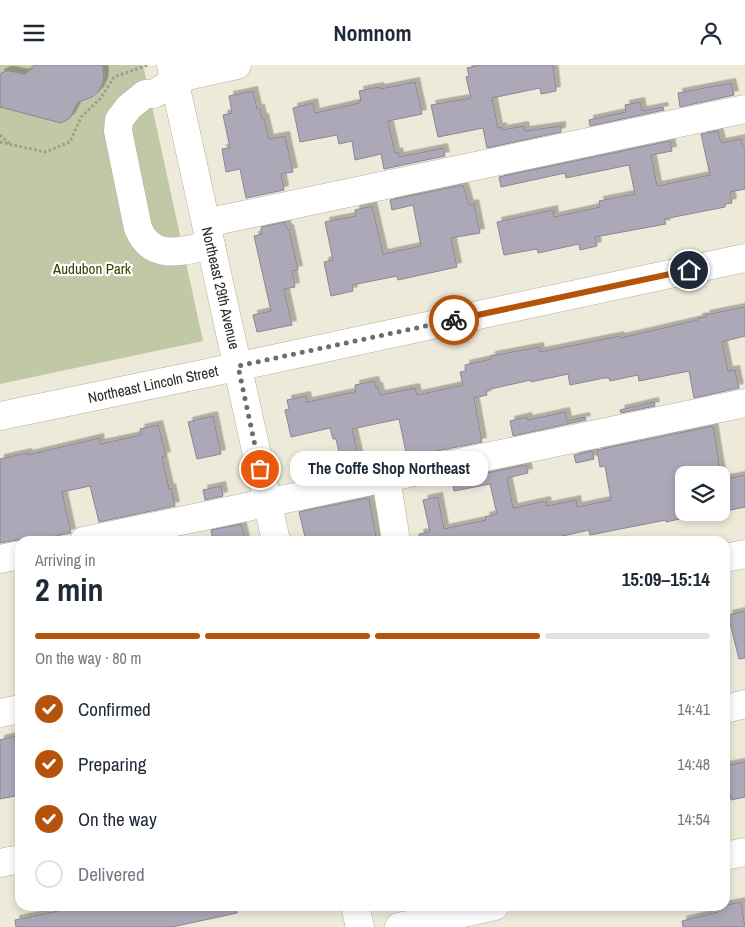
<!DOCTYPE html>
<meta charset="utf-8">
<style>
body{margin:0;font-family:"Archivo Narrow",sans-serif;background:#f2f2f3;color:#1f2937;height:100vh;display:flex;flex-direction:column;font-size:19px;white-space:nowrap}
*{box-sizing:border-box;margin:0}
p{font-size:16px;color:#747a83}
.icon{flex:none;width:28px;height:28px;fill:none;stroke:currentColor;stroke-width:2;stroke-linecap:round;stroke-linejoin:round}
.map{position:relative;flex:1;overflow:hidden}
.details{position:absolute;left:15px;top:471px;width:715px;height:375px;display:flex;flex-direction:column;background:#fff;border-radius:15px;box-shadow:0 2px 8px #0003}
.details>*{flex:none}
.buttons{position:absolute;left:675px;top:401px;display:grid;gap:10px}
.buttons a{display:grid;place-items:center;width:55px;height:55px;border-radius:10px;background:#fff;box-shadow:0 2px 8px #0003;font-size:25px}
.pin{position:absolute;display:grid;place-items:center;width:42px;height:42px;color:#fff;margin:-21px;border:2px solid #fff;border-radius:50%;box-shadow:0 1px 5px #0007}
.courier{position:absolute;display:grid;place-items:center;width:50px;height:50px;margin:-25px;border:4px solid #b45309;border-radius:50%;background:#fff;color:#222;box-shadow:0 1px 6px #0007}
.bubble{position:absolute;height:35px;border-radius:15px;background:#fff;box-shadow:0 2px 8px #0003;font-size:16px;font-weight:700;line-height:35px;text-align:center}
.head em{font-style:normal;font-weight:700}
.head div{display:flex;flex-direction:column-reverse}
.head{display:flex;align-items:center;justify-content:space-between;height:85px;padding:0 20px}
h1{font-size:32px;font-weight:700;line-height:38px}
.bar{display:grid;grid-template-columns:repeat(4,1fr);gap:8px 5px;align-content:center;height:60px;padding:0 20px}
.bar i{height:6px;border-radius:4px;background:#e0e1e3}
.bar .active{background:#b45309}
.bar p{grid-column:span 4}
ol{padding:0 20px;list-style:none}
li{display:flex;align-items:center;gap:15px;height:55px}
li p{margin-inline-start:auto}
li .icon{padding:5px;border-radius:50%;background:#b45309;color:#fff;stroke-width:4}
li:last-child{color:#747a83}
li i{width:28px;height:28px;border:2px solid #e0e1e3;border-radius:50%}
header{display:flex;justify-content:space-between;align-items:center;height:65px;padding:0 20px;background:#fff;font-size:22px;font-weight:700}
.map>svg:first-child{display:block}
</style>
<header><svg class="icon" aria-label="menu" viewBox="0 0 24 24"><path d="M4 6h16M4 12h16M4 18h16"/></svg>Nomnom<svg class="icon" aria-label="person" viewBox="0 0 24 24"><circle cx="12" cy="8" r="4"/><path d="M4 21q1-7 8-7t8 7"/></svg></header>
<div class="map">
<svg width="745" height="862" viewBox="0 0 745 862">
<defs>
<filter id="shadow"><feDropShadow dx="4.5" dy="-4.5" stdDeviation="0" flood-color="#0004"/></filter>
</defs>
<rect width="100%" height="100%" fill="#edead9"/>
<!-- green -->
<polygon fill="#c0c8a5" points="0,0 143,0 203,276 0,319"/>
<!-- building -->
<g fill="#ada8b8" stroke="#8b8695" filter="url(#shadow)">
<polygon points="36,0 102,0 104,9 103,17 99,26 92,32 78,37 70,53 61,58 0,42 0,9 6,6 10,6 25,9"/>
<polygon points="481,0 553,0 556,26 541,29 540,23 492,33 498,63 502,62 502,65 524,61 525,66 561,61 561,67 487,83 483,63 438,72 431,40 471,33 466,12 469,11 467,3"/>
<polygon points="415,17 422,49 388,56 395,88 398,87 399,92 443,83 445,91 384,104 381,89 355,95 352,76 339,79 337,70 300,77 293,43 313,38 315,48 359,38 359,36 361,36 359,26 379,22 380,24"/>
<polygon points="731,18 734,30 680,42 678,28"/>
<polygon points="253,26 257,44 260,44 262,53 264,53 269,74 285,71 293,107 281,109 284,125 246,133 240,104 226,107 222,84 230,83 223,50 232,48 229,31"/>
<polygon points="640,37 642,46 663,42 664,45 590,61 589,55 626,47 625,40"/>
<polygon points="718,66 721,78 741,74 743,82 745,82 745,124 730,127 732,138 725,139 725,142 664,154 666,159 595,172 597,181 580,185 579,179 538,188 537,184 504,190 497,157 553,145 554,152 600,142 599,136 635,129 629,100 566,113 565,108 501,122 499,112 670,76 672,86 651,90 657,121 710,110 701,69"/>
<polygon points="463,120 469,140 474,139 480,168 451,173 457,202 398,215 397,211 352,220 353,226 331,231 324,197 333,195 325,157 356,151 355,145 372,141 383,189 421,181 413,140 392,145 390,135"/>
<polygon points="285,157 287,164 289,164 298,205 292,206 295,222 284,224 292,260 257,267 253,250 271,246 254,171 262,169 261,162"/>
<polygon points="745,242 745,271 722,277 728,306 735,305 739,323 694,333 689,306 639,316 638,310 610,316 609,313 604,313 570,320 568,309 531,317 531,315 486,325 487,330 474,333 482,377 407,392 399,354 352,364 361,402 343,406 336,374 333,374 330,363 291,372 285,345 289,344 287,335 306,331 307,337 308,337 354,327 356,326 355,320 374,316 376,322 378,322 380,330 415,323 417,330 463,320 460,307 466,306 465,300 491,294 491,291 539,282 540,287 615,272 619,271 620,273 698,255 698,253 706,252 705,250"/>
<polygon points="654,337 655,341 621,348 620,345"/>
<polygon points="565,347 567,356 585,352 586,355 513,371 510,356 527,352 528,355"/>
<polygon points="213,351 221,389 197,394 188,357"/>
<polygon points="158,360 166,391 162,392 169,424 171,423 175,441 99,457 90,421 62,427 71,468 30,476 17,475 0,478 0,394 27,388 28,390 99,373 100,379 141,370 140,364"/>
<polygon points="713,361 721,410 684,410 684,453 666,457 666,455 590,470 589,465 554,473 554,476 420,476 419,469 430,467 423,435 438,432 444,464 486,455 485,452 497,449 490,419 454,426 452,415 526,400 528,408 507,413 513,443 546,436 547,441 576,435 577,442 611,435 605,401 600,402 597,385"/>
<polygon points="592,386 594,394 576,398 574,390"/>
<polygon points="745,410 745,442 721,447 721,415"/>
<polygon points="221,421 223,431 205,435 203,425"/>
<polygon points="367,433 369,434 377,476 306,476 299,447"/>
<polygon points="241,459 245,476 213,476 211,465"/>
<polygon points="745,546 745,593 739,594 728,550"/>
<polygon points="20,670 20,730 0,734 0,675"/>
<polygon points="745,697 745,732 731,735 725,701"/>
<polygon points="741,837 745,862 683,862 682,856 718,847 717,842"/>
<polygon points="82,841 236,841 237,848 172,862 16,862 15,855"/>
</g>
<g fill="none" stroke-linecap="round" stroke-linejoin="round">
<!-- minor casing -->
<g stroke="#b2af9f" stroke-width="29">
<g id="minor">
<polyline points="171,0 276,476"/>
<polyline points="206,158 745,44"/>
<path d="M211,180c-29,6 -59,17 -73,-17l-20,-97 1,-11 10,-13 16,-13h9l20,-13 17,-6 46,-10"/>
<polyline points="0,351 217,306 745,193"/>
<polyline points="386,413 396,476"/>
<polyline points="84,476 745,338"/>
<polyline points="725,493 745,489"/>
<polyline points="0,494 20,490"/>
<polyline points="725,644 745,639"/>
<polyline points="0,648 20,644"/>
<polyline points="725,791 745,787"/>
<polyline points="0,798 20,794"/>
<polyline points="355,841 360,862"/>
<polyline points="399,862 495,841"/>
</g>
</g>
<!-- path -->
<g stroke="#9f9d90" stroke-width="3" stroke-dasharray="2.5 2.5" stroke-linecap="butt">
<polyline points="0,70 11,80"/>
<polyline points="0,77 45,87 70,77 81,52 100,34 114,12 148,0"/>
</g>
<!-- minor -->
<use href="#minor" stroke="#fff" stroke-width="28"/>
</g>
<g fill="none" stroke-linecap="round" stroke-linejoin="round">
<!-- done -->
<polyline stroke="#6f6d63" stroke-width="5" stroke-dasharray="0 9" points="260,404 238,301 454,255"/>
<!-- route -->
<polyline stroke="#b45309" stroke-width="6" points="454,255 689,205"/>
</g>
<g text-anchor="middle" dominant-baseline="central" stroke-width="4.5" stroke-linejoin="round" paint-order="stroke">
<!-- park labels -->
<g font-size="15" fill="#384100" stroke="#fff">
<text x="92" y="203">Audubon Park</text>
</g>
<!-- street labels -->
<g font-size="15" fill="#2b2a23" stroke="#fff">
<text transform="translate(221 223) rotate(77)">Northeast 29th Avenue</text>
<text transform="translate(153 319) rotate(-12)">Northeast Lincoln Street</text>
</g>
</g>
</svg>
<div class="buttons">
<a><svg class="icon" aria-label="layers" viewBox="0 0 24 24"><path d="M12 4l9 5-9 5-9-5zM3 14l9 5 9-5"/></svg></a>
</div>
<div class="pin" style="left:260px;top:404px;background:#ea580c"><svg class="icon" aria-label="bag" viewBox="0 0 24 24"><path d="M5 8h14l-1 12H6zM9 8a3 3 0 0 1 6 0"/></svg></div>
<div class="pin" style="left:689px;top:205px;background:#1f2937"><svg class="icon" aria-label="home" viewBox="0 0 24 24"><path d="M3 11l9-7 9 7M6 9v11h12V9"/></svg></div>
<div class="courier" style="left:454px;top:255px"><svg class="icon" aria-label="bike" viewBox="0 0 24 24"><circle cx="6" cy="16" r="4"/><circle cx="18" cy="16" r="4"/><path d="M6 16l4-8h5l3 8M10 8l3 8H6M13 5h3"/></svg></div>
<div class="bubble" style="left:290px;top:386px;width:198px">The Coffe Shop Northeast</div>
<section class="details">
<div class="head"><div><h1>2 min</h1><p>Arriving in</p></div><em>15:09–15:14</em></div>
<div class="bar"><i class="active"></i><i class="active"></i><i class="active"></i><i></i><p>On the way · 80 m</p></div>
<ol>
<li><svg class="icon" aria-label="check" viewBox="0 0 24 24"><path d="M5 12l5 5 9-10"/></svg>Confirmed<p>14:41</p></li>
<li><svg class="icon" aria-label="check" viewBox="0 0 24 24"><path d="M5 12l5 5 9-10"/></svg>Preparing<p>14:48</p></li>
<li><svg class="icon" aria-label="check" viewBox="0 0 24 24"><path d="M5 12l5 5 9-10"/></svg>On the way<p>14:54</p></li>
<li><i></i>Delivered</li>
</ol>
</section>
</div>
